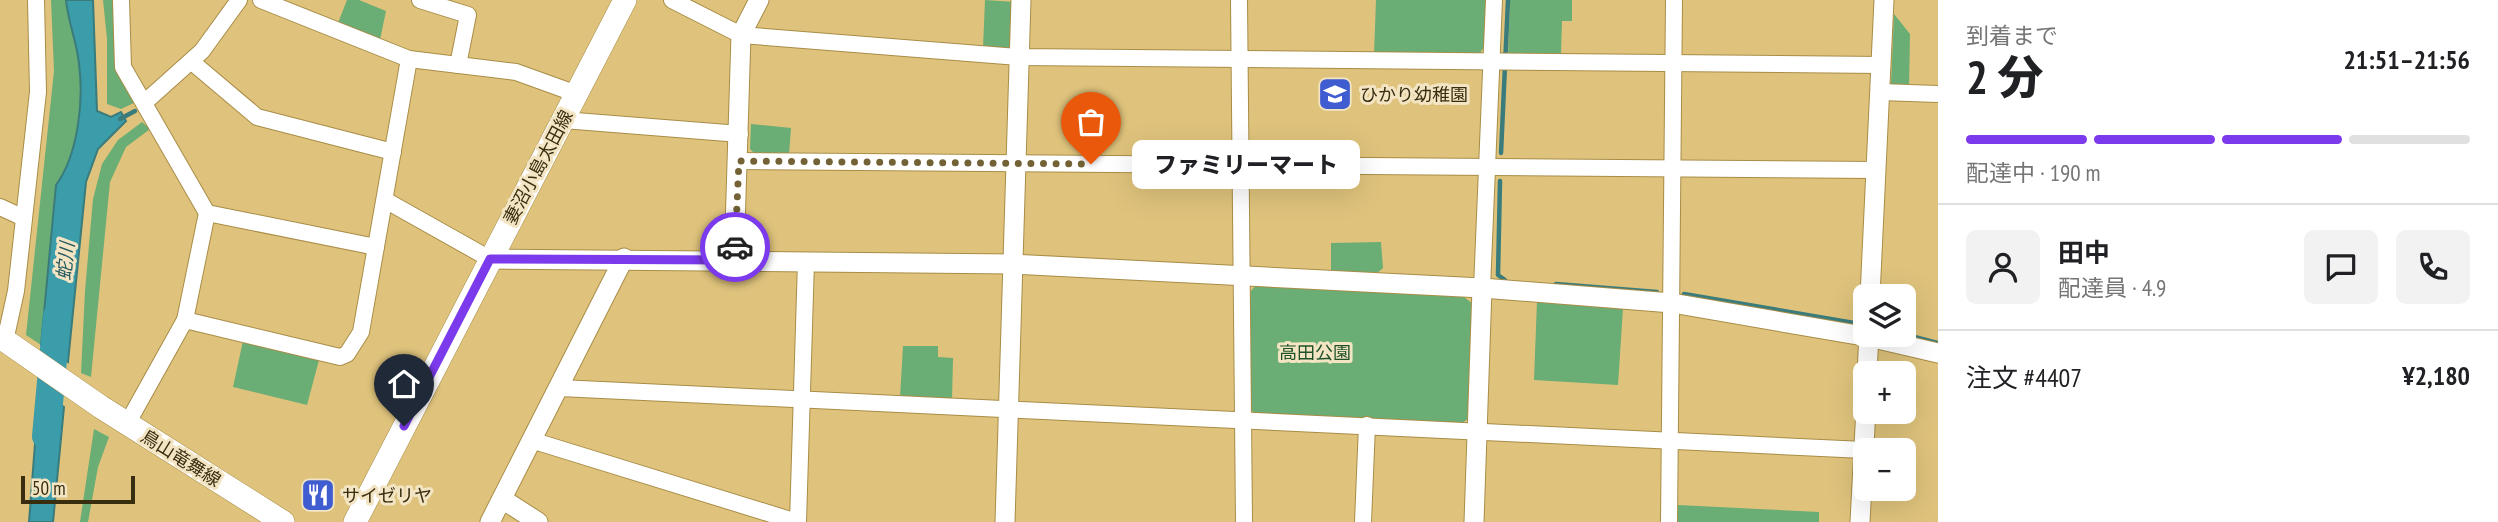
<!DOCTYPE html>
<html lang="ja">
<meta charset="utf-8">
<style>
body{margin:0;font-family:"PT Sans Narrow","Noto Sans JP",sans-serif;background:#f2f2f2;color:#202124;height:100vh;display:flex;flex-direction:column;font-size:26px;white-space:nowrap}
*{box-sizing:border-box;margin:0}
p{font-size:23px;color:#757577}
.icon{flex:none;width:38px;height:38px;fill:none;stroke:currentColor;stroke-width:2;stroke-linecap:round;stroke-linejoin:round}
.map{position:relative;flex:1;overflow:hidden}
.sheet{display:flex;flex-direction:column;background:#fff;width:560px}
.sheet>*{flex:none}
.controls{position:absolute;left:1853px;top:284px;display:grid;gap:14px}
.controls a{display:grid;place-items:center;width:63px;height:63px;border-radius:10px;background:#fff;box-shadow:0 7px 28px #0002;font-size:35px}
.scale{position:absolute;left:21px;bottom:18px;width:114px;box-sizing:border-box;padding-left:7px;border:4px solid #382d0f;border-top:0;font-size:19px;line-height:24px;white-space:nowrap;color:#382d0f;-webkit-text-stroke:5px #f3e5c3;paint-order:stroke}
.pin{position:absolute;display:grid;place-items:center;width:60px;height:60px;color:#fff;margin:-72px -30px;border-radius:50% 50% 50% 0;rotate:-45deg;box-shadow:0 0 7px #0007}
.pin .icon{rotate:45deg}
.courier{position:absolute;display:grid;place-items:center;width:70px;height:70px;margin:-35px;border:5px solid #7c3aed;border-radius:50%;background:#fff;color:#222;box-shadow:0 2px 9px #0007}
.bubble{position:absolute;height:49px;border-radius:10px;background:#fff;box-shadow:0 7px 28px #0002;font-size:23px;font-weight:800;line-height:49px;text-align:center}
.headline em{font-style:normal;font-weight:800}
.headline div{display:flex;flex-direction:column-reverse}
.headline{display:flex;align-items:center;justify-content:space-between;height:119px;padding:0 28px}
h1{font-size:46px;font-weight:800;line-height:52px}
.bar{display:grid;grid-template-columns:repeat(4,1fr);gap:10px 7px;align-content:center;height:84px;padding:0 28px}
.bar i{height:9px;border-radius:5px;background:#e0e0e0}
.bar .active{background:#7c3aed}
.bar p{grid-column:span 4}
.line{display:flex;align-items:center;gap:18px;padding:0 28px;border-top:2px solid #e0e0e0}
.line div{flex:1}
.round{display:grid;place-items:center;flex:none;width:74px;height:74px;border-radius:10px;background:#f2f2f2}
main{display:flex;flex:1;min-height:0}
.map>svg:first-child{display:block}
</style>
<main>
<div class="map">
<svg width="1938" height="522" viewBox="0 0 1938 522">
<rect width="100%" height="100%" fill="#dfc37c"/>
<!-- green -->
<g fill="#6aad75">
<path d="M51,0h15c2,22 11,42 13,64 5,37 -1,91 -23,121l-15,160 -15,-10 28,-264z"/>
<polygon points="103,0 117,0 136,102 121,109 107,104 107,39"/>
<polygon points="347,0 359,0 386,11 380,40 338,23"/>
<polygon points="985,0 1015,2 1014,45 1007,51 983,48"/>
<polygon points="1376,0 1486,0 1484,47 1478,56 1374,54"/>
<polygon points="1510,0 1572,0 1572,21 1562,21 1561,54 1508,56"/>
<polygon points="1894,14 1910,34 1909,90 1895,89 1891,84"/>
<polygon points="142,122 150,129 126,147 110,182 91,377 81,373 85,291 93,199 102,164 118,140"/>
<polygon points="751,124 791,128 789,155 756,155 750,149"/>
<polygon points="1381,242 1383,268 1376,274 1331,272 1331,243"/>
<polygon points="1256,285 1464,297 1473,304 1469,418 1462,423 1256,414 1251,410 1250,292"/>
<polygon points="1537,301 1623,308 1618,385 1534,380"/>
<polygon points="243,341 319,360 307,405 233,387"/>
<polygon points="903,346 938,346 938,357 953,358 952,400 900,398"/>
<polygon points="94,429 109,437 98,467 88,522 80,522"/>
<polygon points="1678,505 1819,512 1819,522 1678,522"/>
</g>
<!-- water -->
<g fill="#3b9caa" stroke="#3a7b7c" stroke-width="2">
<path d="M66,0h27l4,111 14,6 10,-5 5,9 -28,28 -12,33 -18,180 -27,-17 15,-160c22,-30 28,-84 23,-121 -2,-22 -11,-42 -13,-64z"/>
<polygon points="39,391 64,407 53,522 29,522"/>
</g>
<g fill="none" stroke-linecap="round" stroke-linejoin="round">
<!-- stream -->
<g stroke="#3a7b7c" stroke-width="4.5">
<polyline points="120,119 135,111"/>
<polyline points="1501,153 1508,0"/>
<polyline points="1500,181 1498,275 1505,280"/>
<polyline points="1556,284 1657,292"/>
<polyline points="1684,294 1860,324"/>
<polyline points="1903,334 1938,343"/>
</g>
<!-- river -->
<polyline stroke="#3b9caa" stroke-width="28" points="46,436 57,316"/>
<!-- minor casing -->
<g stroke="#a88d47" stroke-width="18">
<g id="minor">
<polyline points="121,0 123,67 207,213 185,320 127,424"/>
<polyline points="261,0 409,59 516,72 577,94"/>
<polyline points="420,0 468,15 458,65"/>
<polyline points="672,0 741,35 1019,57 1881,65"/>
<polyline points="1239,0 1244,522"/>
<polyline points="192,62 257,117 393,152"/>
<polyline points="1880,92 1938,94"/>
<polyline points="144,103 202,51 239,0"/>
<polyline points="563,120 740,134"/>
<polyline points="739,161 1875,170"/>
<polyline points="385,200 490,259"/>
<polyline points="0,207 24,218"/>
<polyline points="207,213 376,247"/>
<polyline points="1482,288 1494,0"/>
<polyline points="185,320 340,357 347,354 361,332 409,59"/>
<polyline points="5,341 16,291 38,92 36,0"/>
<polyline points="560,388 1864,450"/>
<polyline points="531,440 797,522"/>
<polyline points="798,522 806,261"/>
<polyline points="1363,522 1367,425"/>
<polyline points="1669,522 1674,0"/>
</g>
</g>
<!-- tertiary casing -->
<g stroke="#a88d47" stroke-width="21">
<g id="tertiary">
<polyline points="490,259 1013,264 1482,288 1672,303 1869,337 1938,353"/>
<polyline points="734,260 741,35 759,0"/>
<polyline points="1870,296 1884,0"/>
<polyline points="1867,373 1869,334"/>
<polyline points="502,499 538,522"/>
<polyline points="490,522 624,258"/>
<polyline points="1005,522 1021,0"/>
<polyline points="1474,522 1482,288"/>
<polyline points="1860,522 1866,408"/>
</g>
</g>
<!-- secondary casing -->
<g stroke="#a88d47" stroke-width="24">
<g id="secondary">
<polyline points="0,337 101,407 283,522"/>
<polyline points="355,522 625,0"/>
</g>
</g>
<!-- minor -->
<use href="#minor" stroke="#fff" stroke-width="16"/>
<!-- tertiary -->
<use href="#tertiary" stroke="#fff" stroke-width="19"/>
<!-- secondary -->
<use href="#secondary" stroke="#fff" stroke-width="23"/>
</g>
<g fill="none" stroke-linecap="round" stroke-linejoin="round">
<!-- done -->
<polyline stroke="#726235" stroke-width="7" stroke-dasharray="0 12.6" points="735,247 739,161 1091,164"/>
<!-- route -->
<polyline stroke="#7c3aed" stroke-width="9" points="404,426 490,259 734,260 735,247"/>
</g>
<!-- icons -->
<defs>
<g id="school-square" transform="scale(1.75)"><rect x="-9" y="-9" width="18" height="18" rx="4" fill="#3f5dd0" stroke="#f3e5c3"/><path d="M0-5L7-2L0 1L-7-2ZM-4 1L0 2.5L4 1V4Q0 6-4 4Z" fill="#fff"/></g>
<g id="restaurant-square" transform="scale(1.75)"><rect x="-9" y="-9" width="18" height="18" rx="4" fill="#3f5dd0" stroke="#f3e5c3"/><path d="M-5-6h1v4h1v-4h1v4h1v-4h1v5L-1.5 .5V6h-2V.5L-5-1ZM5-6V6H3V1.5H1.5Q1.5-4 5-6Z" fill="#fff"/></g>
</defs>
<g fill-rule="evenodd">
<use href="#school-square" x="1335" y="94"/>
<use href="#restaurant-square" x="318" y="495"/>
</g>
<g text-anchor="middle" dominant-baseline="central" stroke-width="6" stroke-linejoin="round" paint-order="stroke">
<!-- poi labels -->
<g font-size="18" fill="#382d0f" stroke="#f3e5c3" text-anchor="start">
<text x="1360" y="94">ひかり幼稚園</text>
<text x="342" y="495">サイゼリヤ</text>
</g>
<!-- street labels -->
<g font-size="18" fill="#382d0f" stroke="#f3e5c3">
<text transform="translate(538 167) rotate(-62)">妻沼小島太田線</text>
<text transform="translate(181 458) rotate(32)">鳥山竜舞線</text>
</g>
<!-- park labels -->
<g font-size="18" fill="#1e5129" stroke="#f3e5c3">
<text x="1315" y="352">高田公園</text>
</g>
<!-- water labels -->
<g font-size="19" font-style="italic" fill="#255a62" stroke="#f3e5c3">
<text transform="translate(65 261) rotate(-84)">蛇川</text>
</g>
</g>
</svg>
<div class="controls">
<a><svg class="icon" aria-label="layers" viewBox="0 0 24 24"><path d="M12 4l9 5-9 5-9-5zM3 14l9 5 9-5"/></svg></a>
<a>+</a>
<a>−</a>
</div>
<div class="scale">50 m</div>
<div class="pin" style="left:1091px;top:164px;background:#ea580c"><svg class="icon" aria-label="bag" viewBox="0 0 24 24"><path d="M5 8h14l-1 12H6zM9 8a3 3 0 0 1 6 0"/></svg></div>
<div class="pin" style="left:404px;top:426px;background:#1f2937"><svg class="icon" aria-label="home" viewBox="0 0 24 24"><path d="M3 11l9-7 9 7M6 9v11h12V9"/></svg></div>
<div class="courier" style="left:735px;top:247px"><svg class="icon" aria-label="car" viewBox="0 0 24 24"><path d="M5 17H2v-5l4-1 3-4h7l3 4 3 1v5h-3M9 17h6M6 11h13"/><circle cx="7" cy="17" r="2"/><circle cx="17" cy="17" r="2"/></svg></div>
<div class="bubble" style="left:1132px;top:140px;width:228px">ファミリーマート</div>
</div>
<section class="sheet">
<div class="headline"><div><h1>2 分</h1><p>到着まで</p></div><em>21:51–21:56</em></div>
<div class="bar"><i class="active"></i><i class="active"></i><i class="active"></i><i></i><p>配達中 · 190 m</p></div>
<div class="line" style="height:126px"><a class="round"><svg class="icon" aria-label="person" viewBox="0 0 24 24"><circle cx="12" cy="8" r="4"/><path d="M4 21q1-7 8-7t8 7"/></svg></a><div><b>田中</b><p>配達員 · 4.9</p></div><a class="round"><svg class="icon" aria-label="chat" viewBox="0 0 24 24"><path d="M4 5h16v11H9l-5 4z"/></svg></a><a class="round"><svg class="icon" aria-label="phone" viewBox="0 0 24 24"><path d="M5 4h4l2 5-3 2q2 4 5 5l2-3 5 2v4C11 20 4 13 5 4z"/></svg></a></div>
<div class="line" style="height:91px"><div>注文 #4407</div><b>¥2,180</b></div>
</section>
</main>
